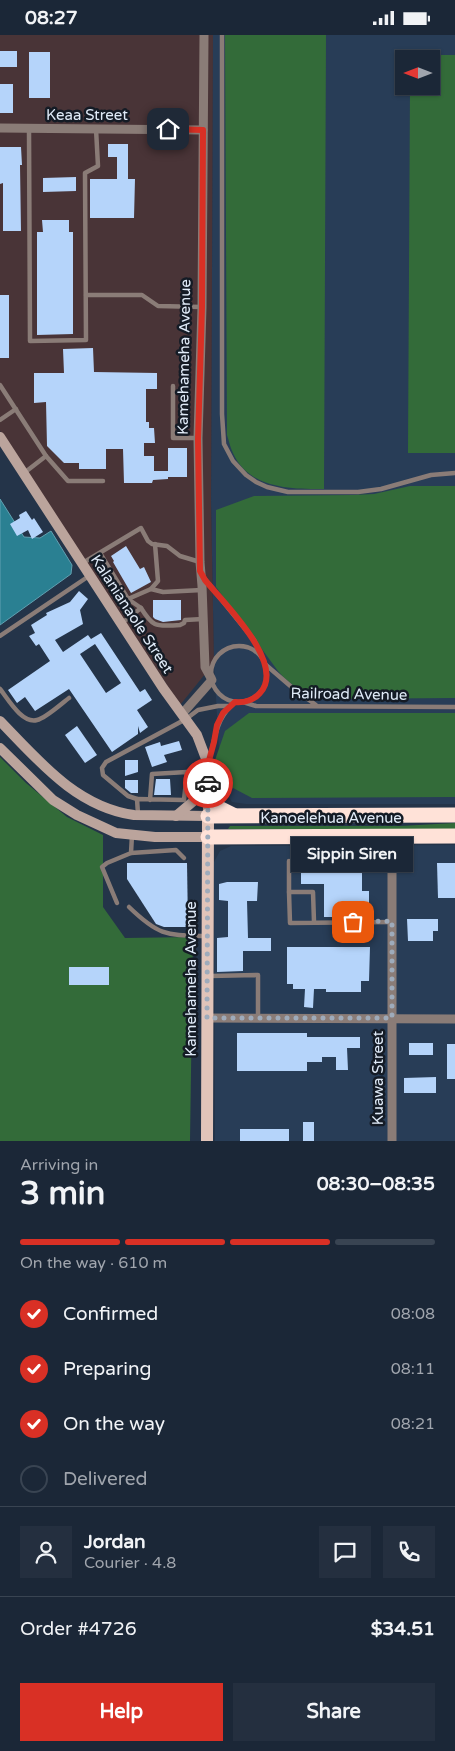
<!DOCTYPE html>
<meta charset="utf-8">
<style>
body{margin:0;font-family:"Varela Round",sans-serif;background:#242f3f;color:#f1f3f6;height:100vh;display:flex;flex-direction:column;font-size:19px;white-space:nowrap}
*{box-sizing:border-box;margin:0}
p{font-size:16px;color:#a0a5ad}
.icon{flex:none;width:28px;height:28px;fill:none;stroke:currentColor;stroke-width:2;stroke-linecap:round;stroke-linejoin:round}
.map{position:relative;height:1106px;overflow:hidden}
.sheet{display:flex;flex-direction:column;background:#1b2737;flex:1}
.sheet>*{flex:none}
.needle{width:32px;rotate:270deg}
.fabs{position:absolute;left:395px;top:15px;display:grid;gap:10px}
.fabs a{display:grid;place-items:center;width:45px;height:45px;border-radius:0px;background:#1b2737;box-shadow:0 1px 4px #0004,0 0 0 1px #394452;font-size:25px}
.pin{position:absolute;display:grid;place-items:center;width:42px;height:42px;color:#fff;margin:-21px;border-radius:10px;box-shadow:0 2px 8px #0006}
.courier{position:absolute;display:grid;place-items:center;width:50px;height:50px;margin:-25px;border:4px solid #d93025;border-radius:50%;background:#fff;color:#222;box-shadow:0 1px 6px #0007}
.bubble{position:absolute;height:35px;border-radius:0px;background:#1b2737;box-shadow:0 1px 4px #0004,0 0 0 1px #394452;font-size:16px;font-weight:700;line-height:35px;text-align:center}
.summary em{font-style:normal;font-weight:700}
.summary div{display:flex;flex-direction:column-reverse}
.summary{display:flex;align-items:center;justify-content:space-between;height:85px;padding:0 20px}
h1{font-size:32px;font-weight:700;line-height:38px}
.bar{display:grid;grid-template-columns:repeat(4,1fr);gap:8px 5px;align-content:center;height:60px;padding:0 20px}
.bar i{height:6px;border-radius:4px;background:#394452}
.bar .selected{background:#d93025}
.bar p{grid-column:span 4}
.line{display:flex;align-items:center;gap:12px;padding:0 20px;border-top:1px solid #394452}
.line div{flex:1}
.round{display:grid;place-items:center;flex:none;width:52px;height:52px;border-radius:0px;background:#242f3f}
ol{padding:0 20px;list-style:none}
li{display:flex;align-items:center;gap:15px;height:55px}
li p{margin-inline-start:auto}
li .icon{padding:5px;border-radius:50%;background:#d93025;color:#fff;stroke-width:4}
li:last-child{color:#a0a5ad}
li i{width:28px;height:28px;border:2px solid #394452;border-radius:50%}
.button{display:flex;gap:10px;margin-top:auto;padding:10px 20px}
.button a{flex:1;height:58px;border-radius:0px;background:#d93025;color:#fff;font-size:20px;font-weight:700;line-height:58px;text-align:center}
.button a+a{background:#242f3f;color:#f1f3f6}
.status{display:flex;justify-content:space-between;align-items:center;height:35px;padding:0 25px;background:#1b2737;direction:ltr}
.status svg{height:14px;fill:currentColor}
.map>svg:first-child{display:block}
</style>
<div class="status"><b>08:27</b><svg viewBox="0 0 49 12"><path d="M0 12V9h3v3zM5 12V6h3v6zM10 12V3h3v9zM15 12V0h3v12zM26 1h20v11H26zM47 4h2v5h-2z"/></svg></div>
<div class="map">
<svg width="455" height="1106" viewBox="0 0 455 1106">
<rect width="100%" height="100%" fill="#243449"/>
<!-- built -->
<g fill="#283d57" fill-rule="evenodd">
<path d="M213,0h242v769h-209l-14,-2 -11,-16 -7,-123 -3,-162zM404,24h27v27h-27z"/>
<polygon points="455,810 455,1106 215,1106 214,827 220,816 231,811"/>
</g>
<!-- industrial -->
<polygon fill="#493437" points="0,0 213,0 211,466 214,628 180,670 0,396"/>
<!-- green -->
<g fill="#336b39">
<path d="M225,0h101l-2,454c-33,0 -75,0 -91,-36 -3,-6 -4,-12 -6,-18z"/>
<polygon points="410,20 455,20 455,418 408,418 410,51 431,51 431,24 410,24"/>
<path d="M410,451h45v212l-128,1c-21,-4 -35,-12 -49,-28l-62,-84v-77l38,-14 99,-1 21,-1z"/>
<polygon points="249,678 455,678 455,762 252,763 218,745 214,728 225,696"/>
<polygon points="0,722 26,748 67,782 103,800 103,872 125,903 193,902 190,1106 0,1106"/>
<polygon points="455,788 455,795 228,794 230,791 400,791"/>
</g>
<!-- water -->
<polygon fill="#2a8092" stroke="#61a0b1" points="0,464 24,502 40,503 51,496 72,530 71,539 0,590"/>
<!-- building -->
<g fill="#b5d4fa" fill-rule="evenodd">
<rect x="0" y="16" width="17" height="16"/>
<rect x="29" y="17" width="21" height="46"/>
<rect x="0" y="49" width="13" height="29"/>
<polygon points="108,109 128,109 128,144 135,144 134,183 90,183 90,144 117,144 117,122 108,122"/>
<polygon points="0,112 21,112 22,130 20,130 21,196 3,196 3,148 0,149"/>
<polygon points="76,142 76,156 43,157 43,143"/>
<polygon points="42,185 69,185 69,197 73,197 73,299 37,300 37,197 43,197"/>
<rect x="0" y="260" width="9" height="63"/>
<polygon points="93,313 94,337 157,338 157,354 146,354 146,387 149,387 149,393 154,393 155,408 144,408 144,421 154,421 154,436 168,436 168,413 187,413 187,442 168,442 168,444 153,445 152,448 124,448 123,414 106,414 106,434 79,434 79,428 64,428 47,411 46,367 34,368 34,338 64,338 63,314"/>
<polygon points="26,476 32,485 34,483 43,497 32,504 28,495 17,501 10,489 20,483 19,480"/>
<polygon points="126,511 140,534 144,532 151,547 131,558 113,527 114,526 111,521"/>
<path d="M79,556l9,8 -8,11 3,14 -28,16 8,12 25,-17 3,4 10,-6 39,59 5,-3 7,11 -15,10 11,17 -8,6 -2,-7v8l-26,18 -43,-63 -34,22 -10,-14 -8,6 -9,-13 42,-29 -11,-17 -3,2 -7,-10 6,-3 -4,-8 16,-10 -1,-2 24,-11zM95,609l26,39 -15,10 -26,-39z"/>
<polygon points="153,565 181,565 181,585 163,587 155,584 153,582"/>
<polygon points="77,691 97,720 85,728 65,700"/>
<polygon points="179,706 182,715 164,720 167,727 152,732 145,712 160,707 161,711"/>
<polygon points="125,725 138,725 138,737 125,741"/>
<polygon points="156,744 170,744 171,760 154,760"/>
<polygon points="125,745 138,745 138,758 131,758 125,753"/>
<polygon points="362,823 362,856 369,856 369,882 324,882 324,849 301,849 301,824"/>
<polygon points="127,828 187,828 188,892 164,892 156,889 127,844"/>
<polygon points="437,828 455,828 455,863 438,863"/>
<polygon points="227,847 258,847 257,866 247,866 248,903 271,903 271,916 243,916 243,936 217,937 217,903 228,902 228,866 219,865 219,849"/>
<polygon points="407,884 438,884 438,896 433,896 433,906 408,906"/>
<polygon points="287,912 370,912 369,946 361,946 361,957 326,957 326,954 314,954 313,973 304,972 305,954 293,954 293,949 287,949"/>
<rect x="69" y="932" width="40" height="18"/>
<polygon points="237,998 307,998 307,1002 360,1002 360,1013 347,1013 348,1035 336,1035 336,1022 322,1022 322,1027 307,1027 307,1036 237,1036"/>
<rect x="409" y="1008" width="24" height="12"/>
<rect x="447" y="1009" width="8" height="35"/>
<polygon points="436,1042 436,1058 404,1058 404,1043"/>
<rect x="303" y="1087" width="11" height="19"/>
<rect x="240" y="1094" width="49" height="12"/>
</g>
<g fill="none" stroke-linecap="round" stroke-linejoin="round">
<!-- lane -->
<g stroke="#8a7c77" stroke-width="4.5">
<polyline points="222,0 222,379 224,409 233,426 246,440 256,447 267,452 288,457 358,457 381,454 431,440 455,438"/>
<polyline points="29,94 30,306 86,305 85,138 98,131 96,94"/>
<polyline points="86,260 142,260 158,271 202,272"/>
<polyline points="0,350 46,421 68,446 103,446"/>
<polyline points="173,351 173,403 198,403"/>
<polyline points="0,385 16,374"/>
<polyline points="24,438 46,421"/>
<polyline points="100,518 128,564 151,554 158,546 155,509"/>
<polyline points="81,529 141,493 148,506 152,509 167,511 180,521 200,527"/>
<polyline points="204,543 254,605 260,619"/>
<polyline points="151,554 163,557 202,555"/>
<polyline points="128,564 141,573"/>
<path d="M122,588l19,-15c13,21 16,18 39,17l4,-2 1,-3 18,-1"/>
<polyline points="0,601 89,541"/>
<circle cx="239" cy="639" r="28"/>
<polyline points="266,630 295,655 316,670"/>
<path d="M0,654c8,10 22,35 37,31 9,-2 25,-17 32,-22"/>
<polyline points="243,667 256,671 455,672"/>
<path d="M209,725c6,-20 6,-38 22,-54"/>
<polyline points="187,737 208,737"/>
<polyline points="137,764 128,761 103,740 102,733 106,727 186,684 198,675 218,671 230,671"/>
<polyline points="138,779 137,764 184,765 187,737 152,739 150,765"/>
<polyline points="131,818 176,815 184,823"/>
<polyline points="289,826 289,857"/>
<polyline points="117,868 102,832 107,828 131,818 132,800"/>
<path d="M129,872c30,29 37,28 77,29"/>
<polyline points="314,887 313,857 289,857 290,888 392,887"/>
<polyline points="210,941 258,940 258,983"/>
</g>
<!-- street -->
<g stroke="#8a7c77" stroke-width="9">
<polyline points="204,0 202,272 198,403 200,527 202,551 205,632 211,643"/>
<polyline points="0,93 203,95"/>
<polyline points="182,679 212,645"/>
<polyline points="207,983 455,984"/>
<polyline points="392,1106 392,801"/>
</g>
<!-- secondary -->
<g stroke="#bba49c" stroke-width="10">
<path d="M0,402l163,251 34,47 11,29v52l-74,-1c-58,-8 -96,-55 -134,-94"/>
<polyline points="0,713 53,765 77,780 116,798 155,802 208,802"/>
<polyline points="176,781 196,764 207,746"/>
</g>
<!-- primary -->
<polyline stroke="#e1c4b9" stroke-width="12" points="207,1106 208,781"/>
<!-- highway -->
<g stroke="#ffe2d8" stroke-width="15">
<polyline points="207,745 217,772 233,780"/>
<polyline points="208,781 455,780"/>
<polyline points="208,802 455,801"/>
</g>
</g>
<g fill="none" stroke-linecap="round" stroke-linejoin="round">
<!-- done -->
<polyline stroke="#9eabbb" stroke-width="5" stroke-dasharray="0 9" points="208,748 207,983 392,983 392,886 353,887"/>
<!-- route -->
<path stroke="#d93025" stroke-width="6" d="M168,94l35,1 -1,177 -4,132 2,132 5,9c18,22 82,84 55,113 -6,7 -16,10 -25,9l-12,11 -6,12 -3,17 -6,22v19"/>
</g>
<g text-anchor="middle" dominant-baseline="central" stroke-width="5" stroke-linejoin="round" paint-order="stroke">
<!-- street labels -->
<g font-size="15" fill="#e0ebf8" stroke="#141b25">
<text x="87" y="80">Keaa Street</text>
<text transform="translate(184 322) rotate(-89)">Kamehameha Avenue</text>
<text transform="translate(132 579) rotate(57)">Kalanianaole Street</text>
<text transform="translate(349 659) rotate(1)">Railroad Avenue</text>
<text x="331" y="783">Kanoelehua Avenue</text>
<text transform="translate(191 944) rotate(-90)">Kamehameha Avenue</text>
<text transform="translate(378 1043) rotate(-90)">Kuawa Street</text>
</g>
</g>
</svg>
<div class="fabs">
<a><svg class="needle" viewBox="-14 -14 28 28"><path d="M0-13l5 13h-10z" fill="#e53935"/><path d="M0 13l5-13h-10z" fill="#a0a5ad"/></svg></a>
</div>
<div class="pin" style="left:353px;top:887px;background:#ea580c"><svg class="icon" aria-label="bag" viewBox="0 0 24 24"><path d="M5 8h14l-1 12H6zM9 8a3 3 0 0 1 6 0"/></svg></div>
<div class="pin" style="left:168px;top:94px;background:#1f2937"><svg class="icon" aria-label="home" viewBox="0 0 24 24"><path d="M3 11l9-7 9 7M6 9v11h12V9"/></svg></div>
<div class="courier" style="left:208px;top:748px"><svg class="icon" aria-label="car" viewBox="0 0 24 24"><path d="M5 17H2v-5l4-1 3-4h7l3 4 3 1v5h-3M9 17h6M6 11h13"/><circle cx="7" cy="17" r="2"/><circle cx="17" cy="17" r="2"/></svg></div>
<div class="bubble" style="left:291px;top:802px;width:122px">Sippin Siren</div>
</div>
<section class="sheet">
<div class="summary"><div><h1>3 min</h1><p>Arriving in</p></div><em>08:30–08:35</em></div>
<div class="bar"><i class="selected"></i><i class="selected"></i><i class="selected"></i><i></i><p>On the way · 610 m</p></div>
<ol>
<li><svg class="icon" aria-label="check" viewBox="0 0 24 24"><path d="M5 12l5 5 9-10"/></svg>Confirmed<p>08:08</p></li>
<li><svg class="icon" aria-label="check" viewBox="0 0 24 24"><path d="M5 12l5 5 9-10"/></svg>Preparing<p>08:11</p></li>
<li><svg class="icon" aria-label="check" viewBox="0 0 24 24"><path d="M5 12l5 5 9-10"/></svg>On the way<p>08:21</p></li>
<li><i></i>Delivered</li>
</ol>
<div class="line" style="height:90px"><a class="round"><svg class="icon" aria-label="person" viewBox="0 0 24 24"><circle cx="12" cy="8" r="4"/><path d="M4 21q1-7 8-7t8 7"/></svg></a><div><b>Jordan</b><p>Courier · 4.8</p></div><a class="round"><svg class="icon" aria-label="chat" viewBox="0 0 24 24"><path d="M4 5h16v11H9l-5 4z"/></svg></a><a class="round"><svg class="icon" aria-label="phone" viewBox="0 0 24 24"><path d="M5 4h4l2 5-3 2q2 4 5 5l2-3 5 2v4C11 20 4 13 5 4z"/></svg></a></div>
<div class="line" style="height:65px"><div>Order #4726</div><b>$34.51</b></div>
<div class="button"><a>Help</a><a>Share</a></div>
</section>
